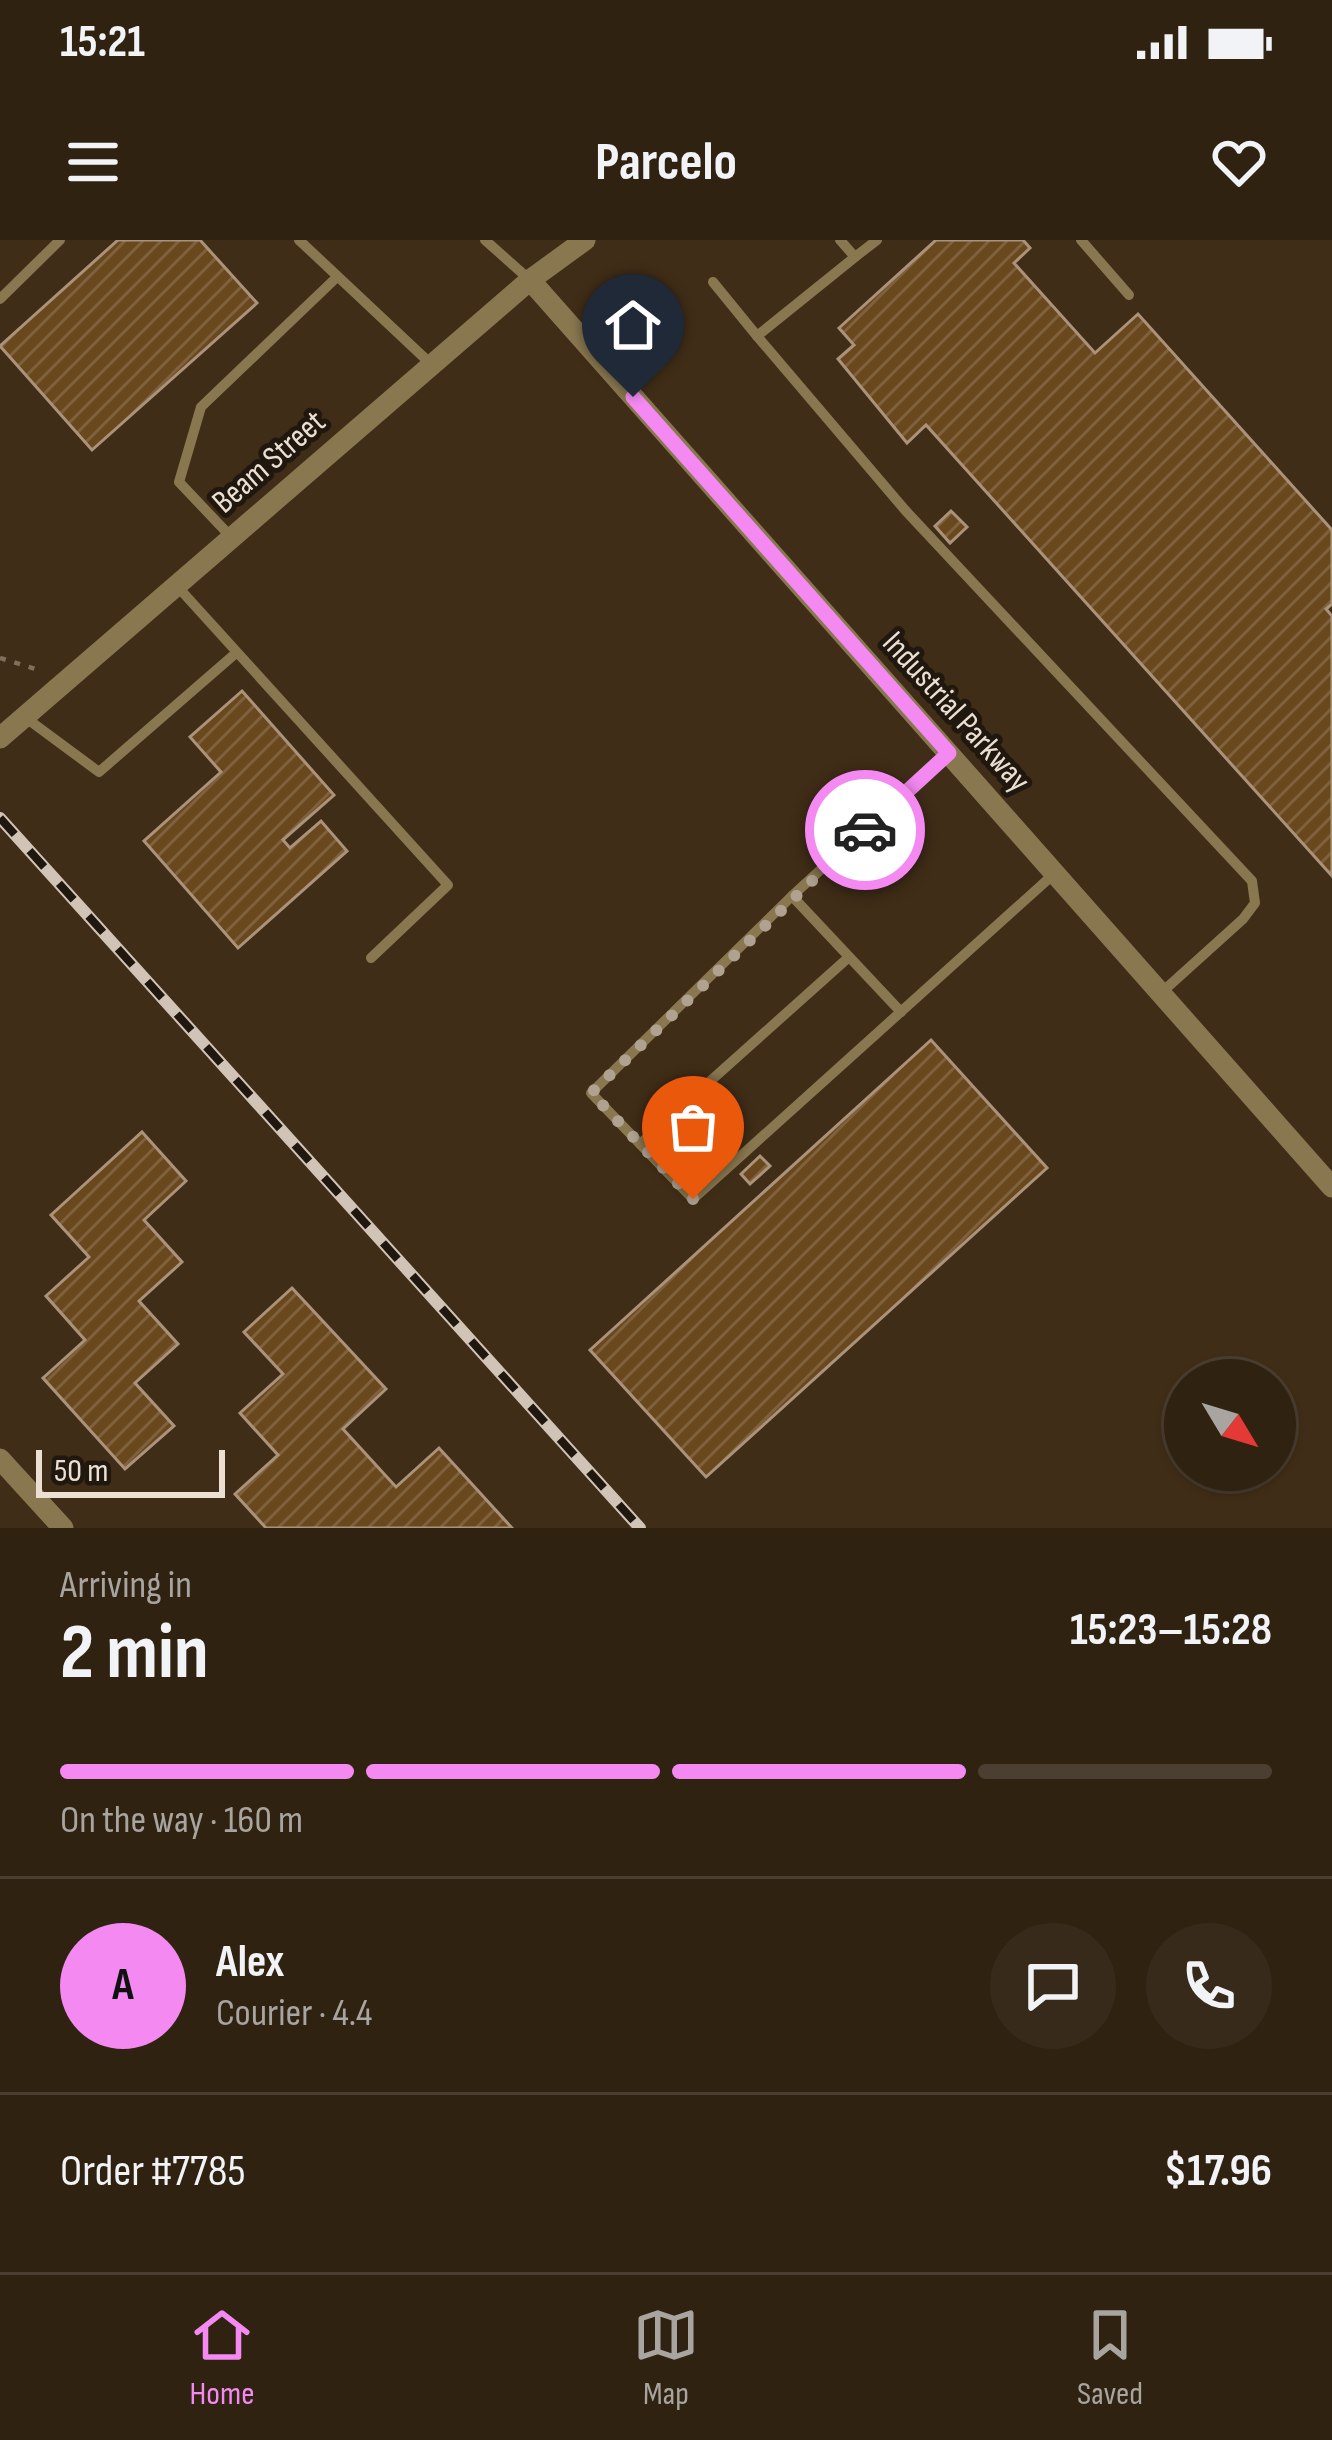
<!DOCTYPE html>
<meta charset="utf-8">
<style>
body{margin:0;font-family:"Sofia Sans Condensed",sans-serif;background:#382a1a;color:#f1f3f6;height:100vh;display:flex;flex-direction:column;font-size:45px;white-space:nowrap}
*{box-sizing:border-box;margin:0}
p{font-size:39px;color:#a8a49f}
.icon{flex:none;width:66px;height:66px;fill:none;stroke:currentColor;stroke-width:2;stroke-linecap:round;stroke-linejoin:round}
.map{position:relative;height:1288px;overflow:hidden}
.panel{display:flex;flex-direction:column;background:#302211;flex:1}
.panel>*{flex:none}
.needle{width:78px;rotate:128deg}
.fabs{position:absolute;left:1164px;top:1119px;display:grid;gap:24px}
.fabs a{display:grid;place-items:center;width:132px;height:132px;border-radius:50%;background:#302211;box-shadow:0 3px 9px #0004,0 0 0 3px #4b3f31;font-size:60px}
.scale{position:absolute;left:36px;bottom:30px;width:189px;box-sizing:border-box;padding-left:12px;border:6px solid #ece0d3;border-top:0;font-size:33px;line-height:42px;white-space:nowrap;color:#ece0d3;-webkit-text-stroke:9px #20180e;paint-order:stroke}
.pin{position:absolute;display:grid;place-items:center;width:102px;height:102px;color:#fff;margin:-123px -51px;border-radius:50% 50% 50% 0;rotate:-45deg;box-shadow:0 0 12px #0007}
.pin .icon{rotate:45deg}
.courier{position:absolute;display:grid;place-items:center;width:120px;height:120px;margin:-60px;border:9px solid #f389f1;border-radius:50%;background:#fff;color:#222;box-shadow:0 3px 15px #0007}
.summary em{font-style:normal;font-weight:700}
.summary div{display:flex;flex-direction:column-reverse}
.summary{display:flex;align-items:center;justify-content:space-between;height:204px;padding:0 60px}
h1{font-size:78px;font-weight:700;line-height:90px}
.bar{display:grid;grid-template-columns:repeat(4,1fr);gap:18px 12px;align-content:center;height:144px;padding:0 60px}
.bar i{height:15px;border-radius:9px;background:#4b3f31}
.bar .active{background:#f389f1}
.bar p{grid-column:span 4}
.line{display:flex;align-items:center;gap:30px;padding:0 60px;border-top:3px solid #4b3f31}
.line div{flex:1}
.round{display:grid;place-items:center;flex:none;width:126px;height:126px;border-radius:63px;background:#382a1a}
.status{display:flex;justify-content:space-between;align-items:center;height:84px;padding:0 60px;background:#302211;direction:ltr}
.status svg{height:33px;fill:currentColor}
header{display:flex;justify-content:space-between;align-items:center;height:156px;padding:0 60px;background:#302211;font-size:54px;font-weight:700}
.menu{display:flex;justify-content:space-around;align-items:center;height:168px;border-top:3px solid #4b3f31;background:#302211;font-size:33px;color:#a8a49f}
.menu a{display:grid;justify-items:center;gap:6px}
.menu .active{color:#f389f1}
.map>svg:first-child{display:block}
</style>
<div class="status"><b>15:21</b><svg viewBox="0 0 49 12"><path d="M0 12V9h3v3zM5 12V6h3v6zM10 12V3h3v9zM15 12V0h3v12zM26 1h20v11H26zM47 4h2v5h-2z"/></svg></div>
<header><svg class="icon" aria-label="menu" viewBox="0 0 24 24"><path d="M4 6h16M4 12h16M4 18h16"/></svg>Parcelo<svg class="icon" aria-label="heart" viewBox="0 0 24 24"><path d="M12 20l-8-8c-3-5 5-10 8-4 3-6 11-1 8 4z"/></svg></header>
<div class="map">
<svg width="1332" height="1288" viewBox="0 0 1332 1288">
<defs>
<pattern id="building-hatch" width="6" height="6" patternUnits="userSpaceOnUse" patternTransform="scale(3)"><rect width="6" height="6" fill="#69481d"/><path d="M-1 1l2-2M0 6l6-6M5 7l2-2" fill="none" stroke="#7f623d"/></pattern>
</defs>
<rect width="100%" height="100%" fill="#402d17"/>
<!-- building -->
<g fill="url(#building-hatch)" stroke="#aa937a" stroke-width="3">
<polygon points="118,0 200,0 257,63 92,210 0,106"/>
<polygon points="936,0 1023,0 1030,8 1014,23 1095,113 1138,74 1332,290 1332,364 1326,369 1332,376 1332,636 926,185 907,203 838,119 854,105 839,88"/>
<polygon points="951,271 967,287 950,303 935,286"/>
<polygon points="242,451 334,555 283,600 290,608 321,581 347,611 238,708 144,601 221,532 190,497"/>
<polygon points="931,800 1047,928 706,1237 590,1110"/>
<polygon points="142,892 186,941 144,980 182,1022 139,1061 178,1104 135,1143 174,1186 125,1229 43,1138 85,1100 46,1056 89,1017 51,975"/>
<polygon points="760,916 770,926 750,944 741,934"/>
<polygon points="292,1048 386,1149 343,1189 396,1247 439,1208 512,1288 266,1288 235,1254 278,1215 240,1173 283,1134 244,1092"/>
</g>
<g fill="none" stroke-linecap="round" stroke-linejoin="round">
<!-- path -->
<polyline stroke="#7f6f5c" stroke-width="4.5" stroke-dasharray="6 9" stroke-linecap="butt" points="0,418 42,431"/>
<!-- lane -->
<g stroke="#89774f" stroke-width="10">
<polyline points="299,0 432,125"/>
<polyline points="485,0 530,40"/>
<polyline points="840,0 855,17 757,96 905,270 1252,641 1255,663 1243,679 1161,753"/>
<polyline points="1081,0 1129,55"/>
<polyline points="855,17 877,0"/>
<polyline points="713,42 757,96"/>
<polyline points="0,59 60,0"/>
<polyline points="232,298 179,242 201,167 337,37"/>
<polyline points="177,346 448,645 371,718"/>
<polyline points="26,478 99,532 236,413"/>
<polyline points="948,513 792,656 591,853 693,959 1055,633"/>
<polyline points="792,656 901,772"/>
<polyline points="640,904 849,717"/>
</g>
<!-- street -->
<g stroke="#89774f" stroke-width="21">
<polyline points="530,40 1332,947"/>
<polyline points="0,498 530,40 585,0"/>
<polyline points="0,1219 63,1288"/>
</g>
<!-- rail casing -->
<g stroke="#d1c4b6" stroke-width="12">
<polyline id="rail" points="0,578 640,1288"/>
</g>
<!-- rail -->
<use href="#rail" stroke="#20180e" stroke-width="8" stroke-dasharray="22" stroke-linecap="butt"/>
</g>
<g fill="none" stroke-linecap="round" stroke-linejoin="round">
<!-- done -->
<polyline stroke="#b0a191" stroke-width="12" stroke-dasharray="0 21.6" points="693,959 591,853 865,590"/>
<!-- route -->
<polyline stroke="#f389f1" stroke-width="15" points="633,157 949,513 865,590"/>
</g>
<g text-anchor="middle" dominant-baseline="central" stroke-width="10" stroke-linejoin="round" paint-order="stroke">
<!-- street labels -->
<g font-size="33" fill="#ece0d3" stroke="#20180e">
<text transform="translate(269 222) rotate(-41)">Beam Street</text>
<text transform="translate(956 472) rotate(48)">Industrial Parkway</text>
</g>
</g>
</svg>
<div class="fabs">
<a><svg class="needle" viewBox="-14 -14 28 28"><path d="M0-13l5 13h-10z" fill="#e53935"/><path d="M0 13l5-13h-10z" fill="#a8a49f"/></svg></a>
</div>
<div class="scale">50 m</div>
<div class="pin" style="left:693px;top:959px;background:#ea580c"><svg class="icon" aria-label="bag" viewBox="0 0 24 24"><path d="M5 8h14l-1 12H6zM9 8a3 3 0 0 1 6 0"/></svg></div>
<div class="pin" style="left:633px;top:157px;background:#1f2937"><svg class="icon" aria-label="home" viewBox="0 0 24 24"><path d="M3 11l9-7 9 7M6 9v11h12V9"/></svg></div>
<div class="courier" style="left:865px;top:590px"><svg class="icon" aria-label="car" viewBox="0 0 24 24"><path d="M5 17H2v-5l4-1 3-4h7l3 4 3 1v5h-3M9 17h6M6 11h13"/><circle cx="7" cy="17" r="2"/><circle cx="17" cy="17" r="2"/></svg></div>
</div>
<section class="panel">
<div class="summary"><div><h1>2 min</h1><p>Arriving in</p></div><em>15:23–15:28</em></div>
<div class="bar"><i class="active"></i><i class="active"></i><i class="active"></i><i></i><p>On the way · 160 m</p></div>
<div class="line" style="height:216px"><b class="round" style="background:#f389f1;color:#111">A</b><div><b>Alex</b><p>Courier · 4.4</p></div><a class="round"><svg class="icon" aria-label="chat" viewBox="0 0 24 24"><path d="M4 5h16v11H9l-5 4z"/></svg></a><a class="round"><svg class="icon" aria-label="phone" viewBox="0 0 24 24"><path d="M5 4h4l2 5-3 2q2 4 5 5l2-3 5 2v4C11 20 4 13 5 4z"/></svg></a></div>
<div class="line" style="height:156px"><div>Order #7785</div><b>$17.96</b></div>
</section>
<nav class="menu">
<a class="active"><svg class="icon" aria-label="home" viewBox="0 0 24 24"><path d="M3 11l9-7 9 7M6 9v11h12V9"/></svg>Home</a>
<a><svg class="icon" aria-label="map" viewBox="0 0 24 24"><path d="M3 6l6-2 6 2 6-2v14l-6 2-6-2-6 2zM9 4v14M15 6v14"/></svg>Map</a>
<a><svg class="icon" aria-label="saved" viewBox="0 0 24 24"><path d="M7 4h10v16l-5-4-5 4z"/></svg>Saved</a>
</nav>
